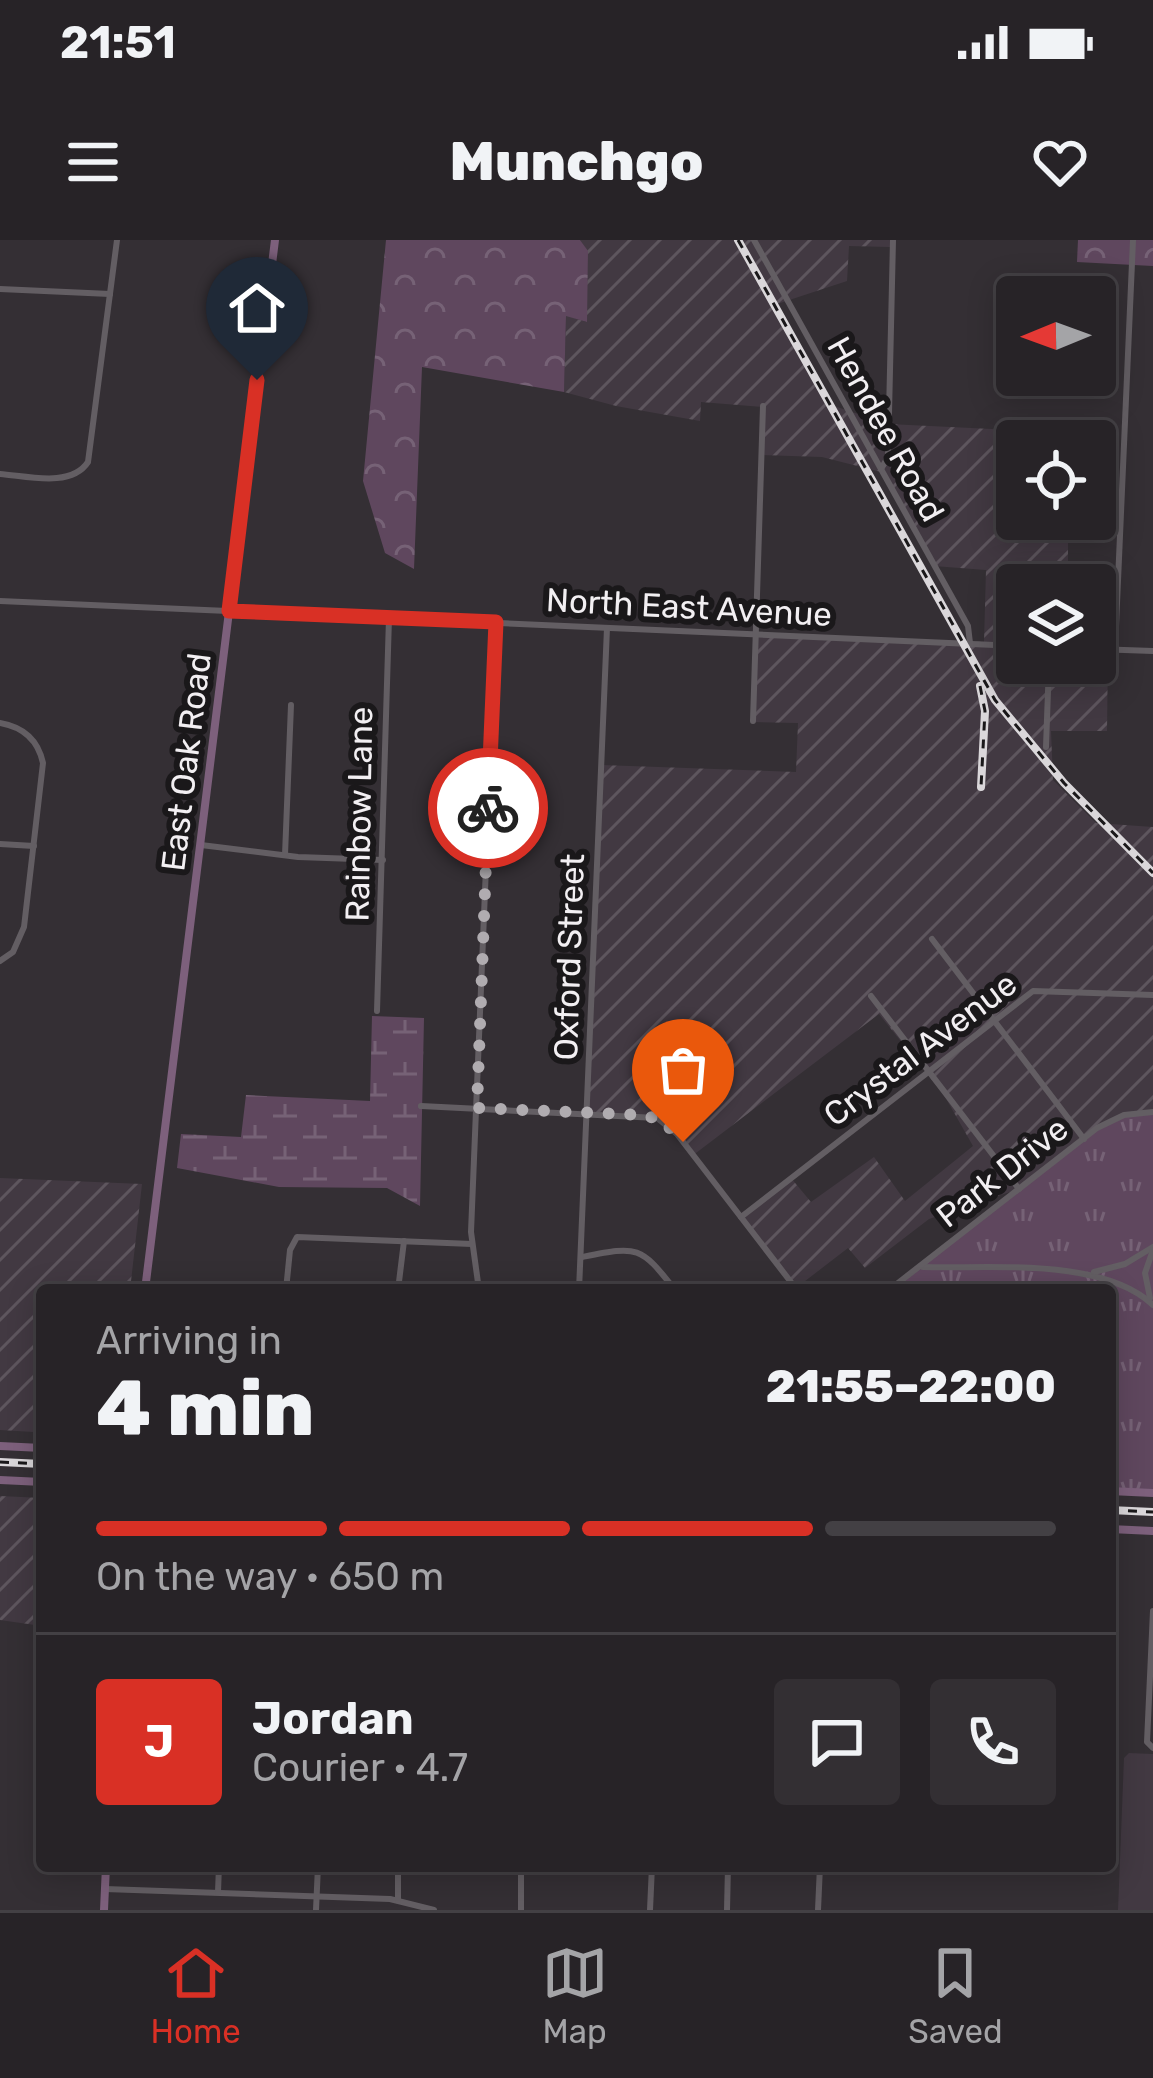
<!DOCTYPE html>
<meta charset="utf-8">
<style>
body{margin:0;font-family:Rubik,sans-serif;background:#332f33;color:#f1f3f6;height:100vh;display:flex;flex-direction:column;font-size:45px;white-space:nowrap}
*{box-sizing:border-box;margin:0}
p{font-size:39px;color:#a4a4a7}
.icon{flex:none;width:66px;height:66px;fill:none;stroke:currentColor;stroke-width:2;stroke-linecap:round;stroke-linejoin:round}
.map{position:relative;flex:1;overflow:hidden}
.sheet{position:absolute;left:36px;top:1044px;width:1080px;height:588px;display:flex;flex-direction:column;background:#272327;border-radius:12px;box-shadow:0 6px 30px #0003,0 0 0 3px #434044}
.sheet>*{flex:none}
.needle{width:78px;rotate:269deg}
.buttons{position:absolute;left:996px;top:36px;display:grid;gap:24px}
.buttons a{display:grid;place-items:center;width:120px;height:120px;border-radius:12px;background:#272327;box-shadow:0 6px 30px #0003,0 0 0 3px #434044;font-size:60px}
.pin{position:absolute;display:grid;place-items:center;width:102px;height:102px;color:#fff;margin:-123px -51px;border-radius:50% 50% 50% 0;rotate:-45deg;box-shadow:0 0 12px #0007}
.pin .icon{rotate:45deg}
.courier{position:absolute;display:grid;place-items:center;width:120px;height:120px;margin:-60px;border:9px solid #d93025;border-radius:50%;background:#fff;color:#222;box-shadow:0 3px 15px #0007}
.overview em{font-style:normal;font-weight:800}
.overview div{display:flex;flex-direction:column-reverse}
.overview{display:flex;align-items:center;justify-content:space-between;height:204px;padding:0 60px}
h1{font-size:78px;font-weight:800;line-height:90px}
.bar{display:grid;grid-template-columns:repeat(4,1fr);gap:18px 12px;align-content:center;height:144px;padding:0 60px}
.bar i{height:15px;border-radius:9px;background:#434044}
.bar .current{background:#d93025}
.bar p{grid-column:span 4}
.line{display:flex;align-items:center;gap:30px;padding:0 60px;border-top:3px solid #434044}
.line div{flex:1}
.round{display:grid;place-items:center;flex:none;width:126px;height:126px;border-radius:12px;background:#332f33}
.status{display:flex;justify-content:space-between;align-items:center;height:84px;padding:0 60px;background:#272327;direction:ltr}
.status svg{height:33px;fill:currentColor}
header{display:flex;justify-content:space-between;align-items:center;height:156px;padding:0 60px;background:#272327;font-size:54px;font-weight:800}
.tabs{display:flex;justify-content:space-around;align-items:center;height:168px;border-top:3px solid #434044;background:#272327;font-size:33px;color:#a4a4a7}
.tabs a{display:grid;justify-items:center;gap:6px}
.tabs .current{color:#d93025}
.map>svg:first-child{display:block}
</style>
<div class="status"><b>21:51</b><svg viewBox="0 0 49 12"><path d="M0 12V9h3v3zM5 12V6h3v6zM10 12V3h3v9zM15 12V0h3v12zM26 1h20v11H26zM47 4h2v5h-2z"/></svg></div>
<header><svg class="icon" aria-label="menu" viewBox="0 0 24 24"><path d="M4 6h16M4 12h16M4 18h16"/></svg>Munchgo<svg class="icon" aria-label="heart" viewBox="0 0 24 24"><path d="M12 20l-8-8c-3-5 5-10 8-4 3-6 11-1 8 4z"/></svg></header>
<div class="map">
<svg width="1153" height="1670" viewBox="0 0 1153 1670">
<defs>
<pattern id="industrial-furrows" width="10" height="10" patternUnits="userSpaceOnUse" patternTransform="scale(3)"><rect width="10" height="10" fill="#423942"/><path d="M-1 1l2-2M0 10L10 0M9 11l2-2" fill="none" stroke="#5e565e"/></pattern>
<pattern id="forest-crowns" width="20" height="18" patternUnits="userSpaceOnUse" patternTransform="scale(3)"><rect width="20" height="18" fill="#5f475e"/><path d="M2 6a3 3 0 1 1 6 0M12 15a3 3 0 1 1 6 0" fill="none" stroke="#766276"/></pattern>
<pattern id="wetland-marsh" width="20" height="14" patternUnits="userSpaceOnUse" patternTransform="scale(3)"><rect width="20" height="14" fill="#5f475e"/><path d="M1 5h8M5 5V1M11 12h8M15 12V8" fill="none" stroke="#766276"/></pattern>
<pattern id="park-tufts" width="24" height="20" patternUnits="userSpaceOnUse" patternTransform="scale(3)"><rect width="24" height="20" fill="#5f475e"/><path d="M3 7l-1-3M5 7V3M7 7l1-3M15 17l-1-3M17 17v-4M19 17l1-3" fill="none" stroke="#766276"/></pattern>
</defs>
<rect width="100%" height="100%" fill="#342f34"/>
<!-- built -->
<polygon fill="#423942" points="1129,1513 1153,1514 1153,1670 1118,1670 1124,1518"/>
<!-- industrial -->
<g fill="url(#industrial-furrows)">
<polygon points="580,0 890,0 890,7 849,6 847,41 771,66 825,163 888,184 1012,190 1011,218 1017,219 1017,279 1068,279 1068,345 1017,345 1017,423 1095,423 1095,406 1108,407 1107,491 1051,491 1053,540 1096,583 1153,587 1153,877 1019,949 929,979 865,1028 848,1008 796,1048 741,977 791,938 811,962 874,917 905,961 973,906 944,855 879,774 692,916 661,880 587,874 601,525 796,532 798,483 754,482 757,393 984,402 986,330 934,326 881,232 822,217 762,215 763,167 701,162 700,181 616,166 564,152 566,75 586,82 588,12"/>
<polygon points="0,938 142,944 130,1050 42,1050 42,1180 35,1180 34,1192 0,1190"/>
<polygon points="0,1256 42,1258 42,1386 0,1380"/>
</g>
<!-- forest -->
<g fill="url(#forest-crowns)">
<polygon points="386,0 580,0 588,11 587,82 566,76 564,152 422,127 414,329 385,313 363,241"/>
<polygon points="1078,0 1153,0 1153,26 1077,22"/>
</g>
<!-- wetland -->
<polygon fill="url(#wetland-marsh)" points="372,776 424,778 420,966 387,948 279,947 177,928 181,894 241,897 246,855 370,861"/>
<!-- park -->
<polygon fill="url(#park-tufts)" points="1153,872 1153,1253 1110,1251 1110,1050 890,1050 1110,880"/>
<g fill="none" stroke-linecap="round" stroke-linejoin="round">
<!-- street -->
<g stroke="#635e63" stroke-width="6">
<polyline points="754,0 968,386 970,403"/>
<polyline points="0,49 110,54"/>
<polyline points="881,229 888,217 893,0"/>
<path d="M0,234c27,2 71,14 88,-12l29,-222"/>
<polyline points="0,361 1017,406"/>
<polyline points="1095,409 1153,411"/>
<polyline points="1115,409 1133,0"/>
<polyline points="753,481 763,166"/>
<path d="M0,483c23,4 38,17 43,40l-19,164 -11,25 -13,9"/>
<polyline points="1046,507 1049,423"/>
<polyline points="0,604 34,606"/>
<polyline points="201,605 298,617 383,620"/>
<polyline points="285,615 291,465"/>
<polyline points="932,699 1084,899"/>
<polyline points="871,756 1019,949"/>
<polyline points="377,771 389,378"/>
<polyline points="421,866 657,878 677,894 797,1050"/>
<polyline points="741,977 1033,751 1153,755"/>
<path d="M582,1017c56,-11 58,-12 93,33"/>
<path d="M923,1027c68,2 179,-10 230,38"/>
<polyline points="1094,1032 1125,1024 1153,1007"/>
<polyline points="286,1050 290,1010 297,997 472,1004"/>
<polyline points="398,1050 404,1001"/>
<polyline points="479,1050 471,992 496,383"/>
<polyline points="579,1050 607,388"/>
<polyline points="889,1050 1097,888 1124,875 1153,872"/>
<polyline points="1150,1058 1145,1033 1153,1010"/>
<polyline points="1153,1371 1147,1502 1153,1508"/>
<polyline points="521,1626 521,1670"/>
<polyline points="105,1649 390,1659 434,1670"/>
<polyline points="218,1652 219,1626"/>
<polyline points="398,1660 398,1626"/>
<polyline points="316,1670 318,1626"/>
<polyline points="650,1670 652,1626"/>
<polyline points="727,1670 728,1626"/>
<polyline points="818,1670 820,1626"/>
</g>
<!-- secondary -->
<g stroke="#7d607c" stroke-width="8">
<polyline points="145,1050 275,0"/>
<polyline points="0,1206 42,1208"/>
<polyline points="0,1240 42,1242"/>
<polyline points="1110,1251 1153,1253"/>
<polyline points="1110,1289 1153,1291"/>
<polyline points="104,1670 106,1626"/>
</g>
<!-- rail casing -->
<g stroke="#dad7da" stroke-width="8">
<g id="rail">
<polyline points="738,0 995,460 1064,543 1153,633"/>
<polyline points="980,446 985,471 981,547"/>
<polyline points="0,1222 42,1224"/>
<polyline points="1110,1270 1153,1272"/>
</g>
</g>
<!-- rail -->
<use href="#rail" stroke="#1a181a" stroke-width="3" stroke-dasharray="9" stroke-linecap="butt"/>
</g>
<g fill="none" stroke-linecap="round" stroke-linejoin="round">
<!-- done -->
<polyline stroke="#b0acb0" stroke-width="12" stroke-dasharray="0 21.6" points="488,568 477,868 644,875 663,881 683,902"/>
<!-- route -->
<polyline stroke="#d93025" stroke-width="15" points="257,140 229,371 496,382 488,568"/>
</g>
<g text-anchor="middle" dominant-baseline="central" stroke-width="12" stroke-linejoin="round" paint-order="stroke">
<!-- street labels -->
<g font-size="33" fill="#f2eff2" stroke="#1a181a">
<text transform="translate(886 189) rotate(61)">Hendee Road</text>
<text transform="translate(689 367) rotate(3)">North East Avenue</text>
<text transform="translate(186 522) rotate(-83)">East Oak Road</text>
<text transform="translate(359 574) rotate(-89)">Rainbow Lane</text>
<text transform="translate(569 717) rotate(-88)">Oxford Street</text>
<text transform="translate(920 809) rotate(-37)">Crystal Avenue</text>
<text transform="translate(1002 932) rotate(-38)">Park Drive</text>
</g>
</g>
</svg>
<div class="buttons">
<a><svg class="needle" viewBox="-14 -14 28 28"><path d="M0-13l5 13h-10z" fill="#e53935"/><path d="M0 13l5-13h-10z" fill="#a4a4a7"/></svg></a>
<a><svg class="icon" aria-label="locate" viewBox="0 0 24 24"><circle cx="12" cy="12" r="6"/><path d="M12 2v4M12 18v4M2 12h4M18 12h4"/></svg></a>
<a><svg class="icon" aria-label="layers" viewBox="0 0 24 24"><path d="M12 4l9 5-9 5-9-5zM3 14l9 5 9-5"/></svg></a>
</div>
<div class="pin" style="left:683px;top:902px;background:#ea580c"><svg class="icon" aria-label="bag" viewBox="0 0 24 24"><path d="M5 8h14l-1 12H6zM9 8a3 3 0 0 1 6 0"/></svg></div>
<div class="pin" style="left:257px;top:140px;background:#1f2937"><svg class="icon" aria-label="home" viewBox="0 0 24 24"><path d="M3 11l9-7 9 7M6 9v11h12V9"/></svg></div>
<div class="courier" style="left:488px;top:568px"><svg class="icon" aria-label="bike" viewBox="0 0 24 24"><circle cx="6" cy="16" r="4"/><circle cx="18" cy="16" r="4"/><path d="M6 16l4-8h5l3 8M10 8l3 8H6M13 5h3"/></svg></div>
<section class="sheet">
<div class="overview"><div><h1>4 min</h1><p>Arriving in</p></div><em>21:55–22:00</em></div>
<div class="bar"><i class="current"></i><i class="current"></i><i class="current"></i><i></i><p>On the way · 650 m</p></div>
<div class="line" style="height:216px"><b class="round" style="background:#d93025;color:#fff">J</b><div><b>Jordan</b><p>Courier · 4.7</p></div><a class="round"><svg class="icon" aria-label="chat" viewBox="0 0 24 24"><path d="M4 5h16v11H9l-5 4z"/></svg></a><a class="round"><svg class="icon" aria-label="phone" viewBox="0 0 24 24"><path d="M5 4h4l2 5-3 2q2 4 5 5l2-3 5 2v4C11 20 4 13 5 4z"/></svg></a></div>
</section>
</div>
<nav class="tabs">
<a class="current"><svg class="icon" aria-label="home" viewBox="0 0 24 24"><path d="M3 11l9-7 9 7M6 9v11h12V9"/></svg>Home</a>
<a><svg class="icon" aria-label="map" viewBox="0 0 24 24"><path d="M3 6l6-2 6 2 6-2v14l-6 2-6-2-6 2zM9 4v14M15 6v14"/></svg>Map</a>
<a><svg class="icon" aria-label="saved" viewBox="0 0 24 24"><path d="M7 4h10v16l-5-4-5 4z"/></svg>Saved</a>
</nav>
